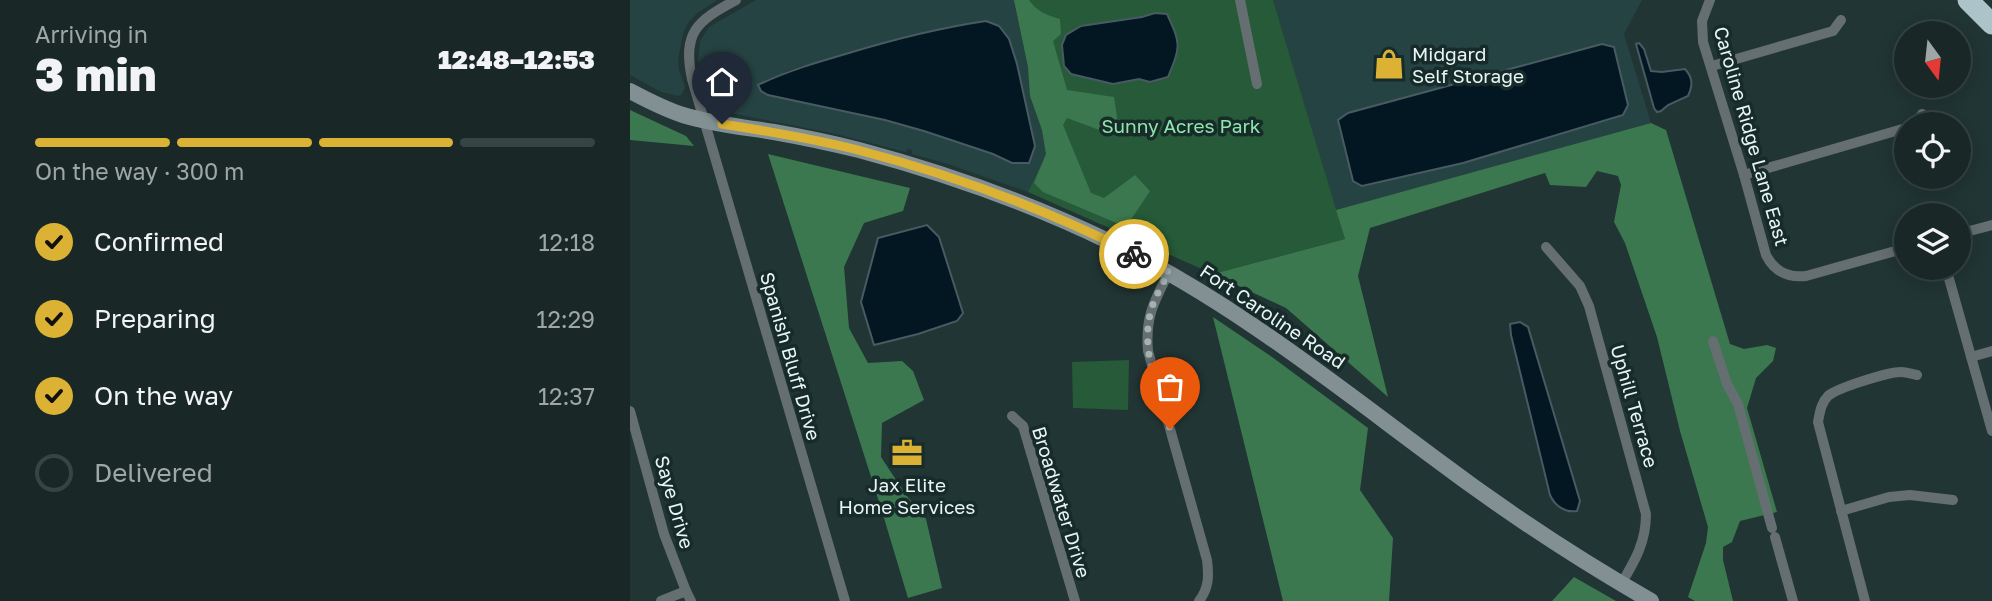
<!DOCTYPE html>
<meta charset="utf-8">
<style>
body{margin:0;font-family:"Golos Text",sans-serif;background:#22302f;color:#f1f3f6;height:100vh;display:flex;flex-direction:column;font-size:26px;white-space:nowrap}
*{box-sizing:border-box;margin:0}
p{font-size:23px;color:#9fa6a7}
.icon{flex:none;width:38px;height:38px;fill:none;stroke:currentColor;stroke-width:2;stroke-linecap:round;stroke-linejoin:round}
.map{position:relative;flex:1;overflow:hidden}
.sheet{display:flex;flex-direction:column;background:#192827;width:630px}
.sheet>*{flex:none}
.needle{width:46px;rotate:165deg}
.fabs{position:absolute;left:1264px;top:21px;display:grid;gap:14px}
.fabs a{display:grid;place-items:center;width:77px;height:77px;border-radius:50%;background:#192827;box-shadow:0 4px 18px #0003,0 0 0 2px #374444;font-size:35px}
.pin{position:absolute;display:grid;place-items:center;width:60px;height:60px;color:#fff;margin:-72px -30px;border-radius:50% 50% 50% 0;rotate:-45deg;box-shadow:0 0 7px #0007}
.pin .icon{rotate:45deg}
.courier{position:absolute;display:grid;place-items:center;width:70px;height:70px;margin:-35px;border:5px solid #dbb233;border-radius:50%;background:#fff;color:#222;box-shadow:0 2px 9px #0007}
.headline em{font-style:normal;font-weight:800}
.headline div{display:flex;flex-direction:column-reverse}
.headline{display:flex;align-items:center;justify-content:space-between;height:119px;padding:0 35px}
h1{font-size:46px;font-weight:800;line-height:52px}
.bar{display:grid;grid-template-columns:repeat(4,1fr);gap:10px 7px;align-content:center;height:84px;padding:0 35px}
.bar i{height:9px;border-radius:5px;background:#374444}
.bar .selected{background:#dbb233}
.bar p{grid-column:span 4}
ol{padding:0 35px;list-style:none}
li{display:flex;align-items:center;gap:21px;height:77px}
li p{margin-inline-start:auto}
li .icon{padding:7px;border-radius:50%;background:#dbb233;color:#111;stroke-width:4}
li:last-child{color:#9fa6a7}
li i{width:38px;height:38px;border:4px solid #374444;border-radius:50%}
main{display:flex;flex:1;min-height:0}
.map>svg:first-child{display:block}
</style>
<main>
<section class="sheet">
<div class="headline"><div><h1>3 min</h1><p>Arriving in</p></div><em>12:48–12:53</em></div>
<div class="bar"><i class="selected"></i><i class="selected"></i><i class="selected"></i><i></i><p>On the way · 300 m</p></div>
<ol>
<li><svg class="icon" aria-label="check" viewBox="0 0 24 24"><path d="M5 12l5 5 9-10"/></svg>Confirmed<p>12:18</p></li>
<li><svg class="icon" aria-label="check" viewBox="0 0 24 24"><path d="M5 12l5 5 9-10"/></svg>Preparing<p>12:29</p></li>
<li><svg class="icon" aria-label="check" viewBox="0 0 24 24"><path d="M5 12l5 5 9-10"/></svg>On the way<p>12:37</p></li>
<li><i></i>Delivered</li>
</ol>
</section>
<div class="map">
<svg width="1362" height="601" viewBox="0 0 1362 601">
<rect width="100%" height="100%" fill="#213534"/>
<!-- built -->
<g fill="#264343" fill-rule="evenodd">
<polygon points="0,0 87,0 66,14 58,23 53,34 48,60 49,70 55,87 52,94 48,96 31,92 0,75"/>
<path d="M126,0h258l14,67 2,29 12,34 4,24 -18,38 -80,-28 -36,-10v-4l-5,-1 -1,3 -70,-18 -121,-24 -6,-6 -11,-43 2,-20 9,-14zM317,27l62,12 8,25 15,64 -20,35 -19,-9 -69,-23 -39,-11 -117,-25 18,-24 114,-33z"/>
<polygon points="643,0 1012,0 994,34 1021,123 706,210"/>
</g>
<!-- green -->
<g fill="#265a38">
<polygon points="384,0 643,0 715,239 583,274 398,192 416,154 412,130 400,96 398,67"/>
<polygon points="499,360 498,410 443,408 442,362"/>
</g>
<!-- forest -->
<g fill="#3b784f">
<path d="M384,0h15c7,11 19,16 31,19l1,15 -8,7 14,49 47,7 5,33 -9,4 -43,-16 -4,7 28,68 13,5 31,-23 15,16 -24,36 -83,-35 -9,-9 12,-29 -4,-24 -12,-34 -2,-29z"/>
<polygon points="0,110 56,136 64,146 0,140"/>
<polygon points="1021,123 1036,130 1100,344 1114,349 1137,345 1146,348 1143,361 1126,378 1117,408 1147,512 1110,521 1102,542 1093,547 1093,560 1103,601 1065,601 1058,597 1076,543 1078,527 1050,431 1027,337 995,243 984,222 991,185 988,176 967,171 956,187 920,185 915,173 740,228 728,276 758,397 656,308 583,274 715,239 706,210"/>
<polygon points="138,154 280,188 273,211 234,223 214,267 219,328 238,363 272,361 283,371 294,400 252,423 251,457 276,495 296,519 312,588 278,598 251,508"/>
<polygon points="583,317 642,357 738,428 730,490 763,538 759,601 653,601"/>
<polygon points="944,577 986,601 922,601"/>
</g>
<!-- water -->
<g fill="#031722" stroke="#485a62" stroke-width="2">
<path d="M525,13l12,1c14,30 14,32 1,63l-18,5 -11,-3 -26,5 -42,-10 -7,-8 -2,-21 4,-10 15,-9 61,-9z"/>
<path d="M356,21l13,5 10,13 8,25 18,82 -6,17h-17l-19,-9 -69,-23 -39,-11 -117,-25 -7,-4 -3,-6c29,-14 60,-23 91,-32 46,-14 90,-25 137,-32z"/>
<path d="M1009,43l5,6 7,22 11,1 23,-3c8,9 8,16 3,27l-20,9 -7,6 -4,1 -3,-4 -18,-64z"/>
<polygon points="972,44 984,47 998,105 993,115 833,163 732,186 723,181 708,120 718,113"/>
<polygon points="297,225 309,237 333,313 327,321 288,334 244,345 231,302 248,238"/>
<path d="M890,322l8,5 52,174 -3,10c-12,2 -22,-5 -27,-16l-39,-160 -1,-11z"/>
</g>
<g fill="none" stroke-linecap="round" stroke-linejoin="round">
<!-- street -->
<g stroke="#656e70" stroke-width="10">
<path d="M106,0c-39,21 -54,32 -44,79l153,522"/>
<polyline points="610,0 627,84"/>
<path d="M1080,0l-8,21 1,21 41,133 22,80c8,16 21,23 40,21l100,-28"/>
<polyline points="1082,66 1203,31 1211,20"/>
<polyline points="1284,124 1292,114"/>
<polyline points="1114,175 1276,128"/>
<polyline points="1328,234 1362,225"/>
<path d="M916,247l34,39 9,20 57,208c0,28 -11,47 -25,70"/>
<polyline points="1316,268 1362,431"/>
<path d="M539,272c-15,30 -24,45 -21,79l59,209c2,16 2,28 -8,41"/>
<polyline points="1083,341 1097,384 1108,404 1142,528"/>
<polyline points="1341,357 1362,351"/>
<polyline points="0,411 34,534 56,591 61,601"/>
<polyline points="382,416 393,426 445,601"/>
<polyline points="1211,511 1259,497 1280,495 1323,500"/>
<polyline points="1145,537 1163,601"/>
<polyline points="31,601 56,591"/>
<path d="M1235,601l-47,-179c2,-10 3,-19 10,-26 9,-8 60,-24 73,-24 5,0 11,2 16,3"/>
</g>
<!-- secondary -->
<path stroke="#829094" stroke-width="16" d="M0,91c17,9 34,18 53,24 29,9 60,12 91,17 28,5 57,11 85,18 86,23 171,53 251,92 118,57 219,138 323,215 69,52 143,101 218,144"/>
<!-- highway -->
<polyline stroke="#acc3c9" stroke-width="21" points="1338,0 1362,24"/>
</g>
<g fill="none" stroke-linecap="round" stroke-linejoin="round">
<!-- done -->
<path stroke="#a4b2b2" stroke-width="7" stroke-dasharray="0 12.6" d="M504,254l35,18c-6,11 -13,23 -17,35 -13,41 6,83 18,122"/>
<!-- route -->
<path stroke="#dbb233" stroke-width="9" d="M92,124c45,7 92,15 136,26 95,25 188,59 276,104"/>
</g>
<!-- icons -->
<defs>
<g id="shop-bare" transform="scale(2.415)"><path d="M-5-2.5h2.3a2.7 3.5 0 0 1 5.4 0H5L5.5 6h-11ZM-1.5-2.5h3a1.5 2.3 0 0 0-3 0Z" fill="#dbb233" stroke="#172b2a" stroke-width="2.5" paint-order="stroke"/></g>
<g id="office-bare" transform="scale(2.415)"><path d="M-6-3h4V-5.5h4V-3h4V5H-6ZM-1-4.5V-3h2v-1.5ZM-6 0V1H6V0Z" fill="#dbb233" stroke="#172b2a" stroke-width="2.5" paint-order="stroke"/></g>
</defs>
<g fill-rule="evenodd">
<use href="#shop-bare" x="759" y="64"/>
<use href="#office-bare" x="277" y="453"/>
</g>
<g text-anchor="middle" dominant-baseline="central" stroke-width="7" stroke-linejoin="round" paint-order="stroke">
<!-- poi labels -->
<g font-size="19" fill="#eaf6f6" stroke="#172b2a" text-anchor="start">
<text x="782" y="53">Midgard<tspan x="782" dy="22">Self Storage</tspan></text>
<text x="277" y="484" text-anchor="middle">Jax Elite<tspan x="277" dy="22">Home Services</tspan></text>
</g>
<!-- park labels -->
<g font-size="19" fill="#8fe6aa" stroke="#172b2a">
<text x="551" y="125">Sunny Acres Park</text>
</g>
<!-- street labels -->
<g font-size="19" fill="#eaf6f6" stroke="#172b2a">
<text transform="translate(1122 136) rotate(74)">Caroline Ridge Lane East</text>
<text transform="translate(643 316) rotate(34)">Fort Caroline Road</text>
<text transform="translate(161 356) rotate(74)">Spanish Bluff Drive</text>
<text transform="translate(1005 406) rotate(74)">Uphill Terrace</text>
<text transform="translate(45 502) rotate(74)">Saye Drive</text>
<text transform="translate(432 502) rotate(73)">Broadwater Drive</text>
</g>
</g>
</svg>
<div class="fabs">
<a><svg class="needle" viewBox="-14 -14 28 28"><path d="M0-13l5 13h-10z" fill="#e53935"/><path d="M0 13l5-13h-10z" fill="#9fa6a7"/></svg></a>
<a><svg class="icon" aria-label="locate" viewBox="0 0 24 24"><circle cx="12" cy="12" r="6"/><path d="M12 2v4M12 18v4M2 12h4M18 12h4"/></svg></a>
<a><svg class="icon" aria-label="layers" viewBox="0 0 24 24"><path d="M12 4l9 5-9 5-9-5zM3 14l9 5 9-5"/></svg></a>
</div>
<div class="pin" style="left:540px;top:429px;background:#ea580c"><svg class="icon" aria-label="bag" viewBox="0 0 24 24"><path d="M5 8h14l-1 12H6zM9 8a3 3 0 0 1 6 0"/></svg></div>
<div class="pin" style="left:92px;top:124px;background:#1f2937"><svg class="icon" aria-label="home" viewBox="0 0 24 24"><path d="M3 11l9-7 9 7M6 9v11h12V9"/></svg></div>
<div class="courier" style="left:504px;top:254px"><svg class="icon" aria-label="bike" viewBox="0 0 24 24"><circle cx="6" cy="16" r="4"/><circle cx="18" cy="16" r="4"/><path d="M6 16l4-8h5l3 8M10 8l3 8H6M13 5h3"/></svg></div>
</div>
</main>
